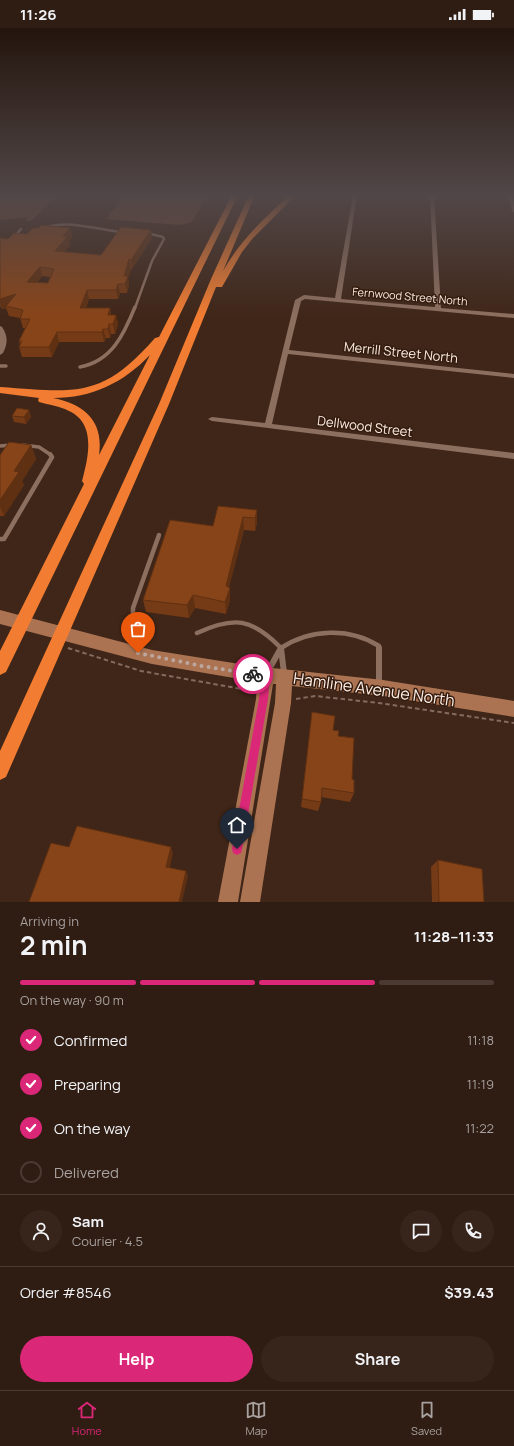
<!DOCTYPE html>
<meta charset="utf-8">
<style>
body{margin:0;font-family:Manrope,sans-serif;background:#37251b;color:#f1f3f6;height:100vh;display:flex;flex-direction:column;font-size:15px;white-space:nowrap}
*{box-sizing:border-box;margin:0}
p{font-size:13px;color:#a7a19f}
.icon{flex:none;width:22px;height:22px;fill:none;stroke:currentColor;stroke-width:2;stroke-linecap:round;stroke-linejoin:round}
.map{position:relative;height:874px;overflow:hidden}
.drawer{display:flex;flex-direction:column;background:#2f1c12;flex:1}
.drawer>*{flex:none}
.pin{position:absolute;display:grid;place-items:center;width:34px;height:34px;color:#fff;margin:-41px -17px;border-radius:50% 50% 50% 0;rotate:-45deg;box-shadow:0 0 4px #0007}
.pin .icon{rotate:45deg}
.courier{position:absolute;display:grid;place-items:center;width:40px;height:40px;margin:-20px;border:3px solid #db2777;border-radius:50%;background:#fff;color:#222;box-shadow:0 1px 5px #0007}
.summary em{font-style:normal;font-weight:700}
.summary div{display:flex;flex-direction:column-reverse}
.summary{display:flex;align-items:center;justify-content:space-between;height:68px;padding:0 20px}
h1{font-size:26px;font-weight:700;line-height:30px}
.bar{display:grid;grid-template-columns:repeat(4,1fr);gap:6px 4px;align-content:center;height:48px;padding:0 20px}
.bar i{height:5px;border-radius:3px;background:#4a3a32}
.bar .current{background:#db2777}
.bar p{grid-column:span 4}
.line{display:flex;align-items:center;gap:10px;padding:0 20px;border-top:1px solid #4a3a32}
.line div{flex:1}
.round{display:grid;place-items:center;flex:none;width:42px;height:42px;border-radius:21px;background:#37251b}
ol{padding:0 20px;list-style:none}
li{display:flex;align-items:center;gap:12px;height:44px}
li p{margin-inline-start:auto}
li .icon{padding:4px;border-radius:50%;background:#db2777;color:#fff;stroke-width:4}
li:last-child{color:#a7a19f}
li i{width:22px;height:22px;border:2px solid #4a3a32;border-radius:50%}
.cta{display:flex;gap:8px;margin-top:auto;padding:8px 20px}
.cta a{flex:1;height:46px;border-radius:24px;background:#db2777;color:#fff;font-size:16px;font-weight:700;line-height:46px;text-align:center}
.cta a+a{background:#37251b;color:#f1f3f6}
.status{display:flex;justify-content:space-between;align-items:center;height:28px;padding:0 20px;background:#2f1c12;direction:ltr}
.status svg{height:11px;fill:currentColor}
.tabs{display:flex;justify-content:space-around;align-items:center;height:56px;border-top:1px solid #4a3a32;background:#2f1c12;font-size:11px;color:#a7a19f}
.tabs a{display:grid;justify-items:center;gap:2px}
.tabs .current{color:#db2777}
.map>svg:first-child{display:block}
</style>
<div class="status"><b>11:26</b><svg viewBox="0 0 49 12"><path d="M0 12V9h3v3zM5 12V6h3v6zM10 12V3h3v9zM15 12V0h3v12zM26 1h20v11H26zM47 4h2v5h-2z"/></svg></div>
<div class="map">
<svg width="514" height="874" viewBox="0 0 514 874">
<rect width="100%" height="100%" fill="#3f2618"/>
<!-- green -->
<g fill="#6f452e">
<polygon points="0,167 58,167 31,193 25,193 28,189 0,192"/>
<polygon points="125,167 208,167 192,194 180,197 106,191"/>
</g>
<g fill="none" stroke-linecap="round" stroke-linejoin="round">
<!-- path-far1 -->
<polyline stroke="#826b5f" stroke-width="1.5" stroke-dasharray="2.5 1.5" stroke-linecap="butt" points="68,620 70,621"/>
<!-- path -->
<g stroke="#826b5f" stroke-width="2" stroke-dasharray="4.5 3" stroke-linecap="butt">
<polyline points="68,620 141,643 253,663"/>
<polyline points="296,671 315,668 379,675 514,695"/>
</g>
<!-- lane-far3 -->
<g stroke="#8d6f5f" stroke-width="2.5">
<path d="M47,199c26,-7 49,3 75,5"/>
<polyline points="15,208 21,201"/>
<polyline points="135,280 152,233 164,211 163,209 147,205"/>
</g>
<!-- lane-far2 -->
<g stroke="#8d6f5f" stroke-width="3.5">
<polyline points="0,338 6,338"/>
<path d="M80,339c32,-6 44,-33 55,-60"/>
<polyline points="22,417 39,419 51,427"/>
<polyline points="0,418 12,417"/>
</g>
<!-- lane-far1 -->
<g stroke="#8d6f5f" stroke-width="4.5">
<polyline points="0,511 4,511 52,429 50,426"/>
<polyline points="137,594 133,591 133,580 159,507"/>
<path d="M197,605c37,-17 55,-15 84,15 29,-19 68,-21 98,-2v3"/>
</g>
<!-- lane -->
<g stroke="#8d6f5f" stroke-width="6">
<polyline points="379,620 379,656"/>
<polyline points="268,643 281,620 284,645"/>
</g>
<!-- street -->
<g fill="#8d6f5f" fill-rule="evenodd">
<polygon points="353,167 357,167 341,271 435,279 430,167 434,167 441,280 514,286 514,290 305,271 301,273 289,322 514,346 514,350 288,326 272,396 514,425 514,431 212,393 208,391 212,389 265,395 295,272 304,267 335,270"/>
<polygon points="508,167 512,167 514,174 514,184 512,183"/>
<path d="M0,298l2,1c6,9 6,16 1,26l-3,2z"/>
</g>
<!-- secondary -->
<polygon fill="#ab7352" fill-rule="evenodd" points="0,582 152,622 202,630 246,637 383,652 514,673 514,689 383,668 292,658 291,675 260,874 240,874 275,675 276,656 273,656 238,874 218,874 256,671 257,654 152,636 0,596"/>
<!-- highway -->
<g fill="#f27d32" fill-rule="evenodd">
<path d="M232,167h6l-232,477 -6,3v-24l84,-167 -2,-3c6,-23 15,-57 -13,-70 -9,-5 -20,-6 -30,-9l-1,-2 1,-2 -39,-5v-6c75,5 101,13 155,-49l4,-1zM150,327l-51,100c5,-34 -15,-51 -46,-57 39,0 70,-15 97,-43z"/>
<path d="M249,167h6l-32,76c18,-32 40,-51 66,-76h7l-43,43 -11,14 -20,35h-6l-47,117 -163,373 -6,3v-29l159,-347 52,-125z"/>
</g>
</g>
<!-- wall -->
<g fill="#753a16" fill-rule="evenodd">
<path d="M39,200h31l2,9 -3,3 1,5 -6,7 37,3 51,-17 -20,31h-1l-3,9 1,7 -2,8h-7l-2,6h-29l-3,9h24l1,7h5l2,9 -3,10h-4l-1,4h-4l-2,4h-45l-7,15h-30l-3,-10 1,-2 -1,-4 6,-13h-2l-3,-10 -11,-2 -3,-8 -4,1 -2,-3v-68l8,1 19,-5zM42,248l8,1 -2,6h-11z"/>
<polygon points="29,382 31,389 26,396 14,394 12,388"/>
<polygon points="31,417 36,431 22,453 24,457 4,488 0,488 0,427"/>
<polygon points="257,482 257,495 255,503 244,502 229,559 230,572 226,586 195,580 189,590 146,584 143,572 213,498"/>
<polygon points="312,684 333,702 338,708 352,751 354,765 350,774 321,769 321,774 318,783 301,779"/>
<polygon points="438,832 484,874 432,874 431,839"/>
</g>
<!-- shaded-wall -->
<g fill="#5f3012">
<polygon points="70,200 72,209 69,212 70,217 57,232 55,223 63,208"/>
<polygon points="151,202 152,210 132,241 131,232"/>
<polygon points="129,231 131,241 128,250 129,257 127,265 124,248"/>
<polygon points="40,239 42,248 30,264 27,254"/>
<polygon points="118,256 120,265 118,271 116,262"/>
<polygon points="87,262 89,271 82,289 80,280"/>
<polygon points="16,266 6,278 6,280 2,281 0,275 0,271"/>
<polygon points="110,280 112,290 110,296 108,287"/>
<polygon points="116,287 118,296 115,306 113,296"/>
<polygon points="109,296 111,306 110,310 108,301"/>
<polygon points="103,301 106,310 104,314 102,304"/>
<polygon points="57,304 59,314 52,329 49,319"/>
<polygon points="29,382 31,389 26,396 24,389"/>
<polygon points="31,417 36,431 22,453 24,457 4,488 0,479 0,472 14,443"/>
<polygon points="257,482 257,495 255,503 255,490"/>
<polygon points="243,489 244,502 228,563 230,560 230,572 226,586 225,574 226,558"/>
<polygon points="193,567 195,580 189,590 187,577"/>
<polygon points="171,819 173,825 169,844 166,839"/>
<polygon points="186,843 188,848 182,874 179,874"/>
</g>
<!-- building -->
<g fill="#884419" stroke="#5f3012" fill-rule="evenodd">
<path d="M41,197l29,3 -7,8h5l-13,15 46,4 20,-28 30,3 -20,30 -2,-1 -5,17h4l-3,8h-7l-2,6h-29l-7,18h30l-2,7h8l-3,9h-4l-1,5h-5l-1,3h-45l-8,15h-30l3,-6h-3l11,-22h-10l3,-9 -17,-4 10,-12 -16,5v-61l8,1 6,-6 13,1 6,-6h6zM40,239l14,2 -6,14 -21,-1z"/>
<polygon points="17,380 29,382 24,389 12,388"/>
<polygon points="9,414 31,417 14,443 19,444 0,472 0,427"/>
<polygon points="218,478 257,482 255,490 243,489 226,558 230,560 225,574 193,567 187,577 143,572 170,492 213,498"/>
<polygon points="312,684 335,688 333,702 339,703 338,708 354,710 352,751 354,752 354,765 322,760 321,774 302,771"/>
<polygon points="77,798 171,819 166,839 186,843 179,874 29,874 51,815 69,819"/>
<polygon points="438,832 482,841 484,874 439,874"/>
</g>
<!-- sky -->
<linearGradient id="sky" x2="0" y2="1"><stop stop-color="#23150d"/><stop offset="0.58" stop-color="#524748"/><stop offset="1" stop-color="#524748" stop-opacity="0"/></linearGradient>
<rect width="514" height="289" fill="url(#sky)"/>
<!-- route -->
<polygon fill="#db2777" points="253,642 266,643 270,647 268,671 242,821 241,825 237,827 233,825 232,821 259,671 261,651 250,649 250,643"/>
<g fill="none" stroke-linecap="round" stroke-linejoin="round">
<!-- done -->
<polyline stroke="#bba79d" stroke-width="4" stroke-dasharray="0 7.2" points="138,625 202,638 253,646"/>
</g>
<g text-anchor="middle" dominant-baseline="central" stroke-width="3" stroke-linejoin="round" paint-order="stroke">
<!-- far-street labels -->
<g font-size="11" fill="#feede4" stroke="#341c0f">
<text transform="translate(410 268) rotate(5)">Fernwood Street North</text>
</g>
<!-- street labels -->
<g font-size="13" fill="#feede4" stroke="#341c0f">
<text transform="translate(401 324) rotate(6)">Merrill Street North</text>
<text transform="translate(365 398) rotate(7)">Dellwood Street</text>
</g>
<!-- near-street labels -->
<g font-size="16" fill="#feede4" stroke="#341c0f">
<text transform="translate(374 661) rotate(8)">Hamline Avenue North</text>
</g>
</g>
</svg>
<div class="pin" style="left:138px;top:625px;background:#ea580c"><svg class="icon" aria-label="bag" viewBox="0 0 24 24"><path d="M5 8h14l-1 12H6zM9 8a3 3 0 0 1 6 0"/></svg></div>
<div class="pin" style="left:237px;top:821px;background:#1f2937"><svg class="icon" aria-label="home" viewBox="0 0 24 24"><path d="M3 11l9-7 9 7M6 9v11h12V9"/></svg></div>
<div class="courier" style="left:253px;top:646px"><svg class="icon" aria-label="bike" viewBox="0 0 24 24"><circle cx="6" cy="16" r="4"/><circle cx="18" cy="16" r="4"/><path d="M6 16l4-8h5l3 8M10 8l3 8H6M13 5h3"/></svg></div>
</div>
<section class="drawer">
<div class="summary"><div><h1>2 min</h1><p>Arriving in</p></div><em>11:28–11:33</em></div>
<div class="bar"><i class="current"></i><i class="current"></i><i class="current"></i><i></i><p>On the way · 90 m</p></div>
<ol>
<li><svg class="icon" aria-label="check" viewBox="0 0 24 24"><path d="M5 12l5 5 9-10"/></svg>Confirmed<p>11:18</p></li>
<li><svg class="icon" aria-label="check" viewBox="0 0 24 24"><path d="M5 12l5 5 9-10"/></svg>Preparing<p>11:19</p></li>
<li><svg class="icon" aria-label="check" viewBox="0 0 24 24"><path d="M5 12l5 5 9-10"/></svg>On the way<p>11:22</p></li>
<li><i></i>Delivered</li>
</ol>
<div class="line" style="height:72px"><a class="round"><svg class="icon" aria-label="person" viewBox="0 0 24 24"><circle cx="12" cy="8" r="4"/><path d="M4 21q1-7 8-7t8 7"/></svg></a><div><b>Sam</b><p>Courier · 4.5</p></div><a class="round"><svg class="icon" aria-label="chat" viewBox="0 0 24 24"><path d="M4 5h16v11H9l-5 4z"/></svg></a><a class="round"><svg class="icon" aria-label="phone" viewBox="0 0 24 24"><path d="M5 4h4l2 5-3 2q2 4 5 5l2-3 5 2v4C11 20 4 13 5 4z"/></svg></a></div>
<div class="line" style="height:52px"><div>Order #8546</div><b>$39.43</b></div>
<div class="cta"><a>Help</a><a>Share</a></div>
</section>
<nav class="tabs">
<a class="current"><svg class="icon" aria-label="home" viewBox="0 0 24 24"><path d="M3 11l9-7 9 7M6 9v11h12V9"/></svg>Home</a>
<a><svg class="icon" aria-label="map" viewBox="0 0 24 24"><path d="M3 6l6-2 6 2 6-2v14l-6 2-6-2-6 2zM9 4v14M15 6v14"/></svg>Map</a>
<a><svg class="icon" aria-label="saved" viewBox="0 0 24 24"><path d="M7 4h10v16l-5-4-5 4z"/></svg>Saved</a>
</nav>
